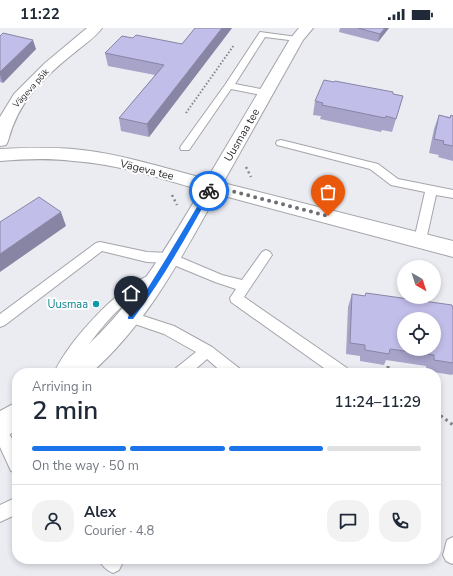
<!DOCTYPE html>
<meta charset="utf-8">
<style>
body{margin:0;font-family:"Nunito Sans",sans-serif;background:#f2f2f3;color:#1f2937;height:100vh;display:flex;flex-direction:column;font-size:15px;white-space:nowrap}
*{box-sizing:border-box;margin:0}
p{font-size:13px;color:#747a83}
.icon{flex:none;width:22px;height:22px;fill:none;stroke:currentColor;stroke-width:2;stroke-linecap:round;stroke-linejoin:round}
.map{position:relative;flex:1;overflow:hidden}
.side{position:absolute;left:12px;top:340px;width:429px;height:196px;display:flex;flex-direction:column;background:#fff;border-radius:16px;box-shadow:0 2px 6px #0003}
.side>*{flex:none}
.needle{width:26px;rotate:141deg}
.controls{position:absolute;left:397px;top:232px;display:grid;gap:8px}
.controls a{display:grid;place-items:center;width:44px;height:44px;border-radius:50%;background:#fff;box-shadow:0 2px 6px #0003;font-size:20px}
.pin{position:absolute;display:grid;place-items:center;width:34px;height:34px;color:#fff;margin:-41px -17px;border-radius:50% 50% 50% 0;rotate:-45deg;box-shadow:0 0 4px #0007}
.pin .icon{rotate:45deg}
.courier{position:absolute;display:grid;place-items:center;width:40px;height:40px;margin:-20px;border:3px solid #1a73e8;border-radius:50%;background:#fff;color:#222;box-shadow:0 1px 5px #0007}
.summary em{font-style:normal;font-weight:600}
.summary div{display:flex;flex-direction:column-reverse}
.summary{display:flex;align-items:center;justify-content:space-between;height:68px;padding:0 20px}
h1{font-size:26px;font-weight:600;line-height:30px}
.bar{display:grid;grid-template-columns:repeat(4,1fr);gap:6px 4px;align-content:center;height:48px;padding:0 20px}
.bar i{height:5px;border-radius:3px;background:#e0e1e3}
.bar .on{background:#1a73e8}
.bar p{grid-column:span 4}
.line{display:flex;align-items:center;gap:10px;padding:0 20px;border-top:1px solid #e0e1e3}
.line div{flex:1}
.round{display:grid;place-items:center;flex:none;width:42px;height:42px;border-radius:16px;background:#f2f2f3}
.status{display:flex;justify-content:space-between;align-items:center;height:28px;padding:0 20px;background:#fff;direction:ltr}
.status svg{height:11px;fill:currentColor}
.map>svg:first-child{display:block}
</style>
<div class="status"><b>11:22</b><svg viewBox="0 0 49 12"><path d="M0 12V9h3v3zM5 12V6h3v6zM10 12V3h3v9zM15 12V0h3v12zM26 1h20v11H26zM47 4h2v5h-2z"/></svg></div>
<div class="map">
<svg width="453" height="548" viewBox="0 0 453 548">
<rect width="100%" height="100%" fill="#ebecf2"/>
<g fill="none" stroke-linecap="round" stroke-linejoin="round">
<!-- lane casing -->
<g stroke="#a4a5aa" stroke-width="2">
<g id="lane">
<polygon points="260,4 297,9 301,11 297,13 265,9 235,56 266,62 271,65 266,68 231,61 189,122 181,122 180,120 181,118 225,57"/>
<polygon points="281,112 378,136 398,151 453,162 453,170 436,167 426,212 424,215 420,216 416,215 414,212 425,164 391,157 370,141 277,117 276,115 277,113"/>
<polygon points="100,214 147,224 170,225 222,247 242,252 262,224 266,222 270,224 272,227 244,269 347,340 349,345 331,345 231,274 230,270 236,261 215,254 169,235 147,234 102,223 5,297 0,299 0,286 96,215"/>
<path d="M153,246l4,2 2,3 -2,3c-8,5 -16,9 -24,15 -26,20 -46,49 -64,76h-15c15,-32 65,-88 99,-99z"/>
<polygon points="131,284 174,298 212,319 239,340 241,345 223,345 207,331 191,345 174,345 176,340 196,324 164,306 126,293 124,289 126,285"/>
<polygon points="0,396 5,398 17,420 17,445 11,443 0,419"/>
<polygon points="17,469 17,486 0,494 0,477"/>
<polygon points="453,509 453,535 452,536 446,533 443,527 447,512"/>
<path d="M99,531h21l2,5 -3,6 -6,3c-7,-3 -11,-7 -14,-14z"/>
</g>
</g>
<!-- street casing -->
<g stroke="#a4a5aa" stroke-width="2">
<g id="street">
<path d="M87,0h15c-7,10 -19,17 -28,25 -32,26 -55,47 -66,88l-2,4 -6,1v-29l14,-23 31,-31z"/>
<path d="M299,0h14l-10,12 -80,143 230,58v16l-236,-63c-36,64 -70,130 -126,179h-29l3,-8c62,-50 96,-108 136,-175 -42,-12 -84,-26 -128,-29 -24,-3 -48,-2 -73,0v-12c25,-1 49,-2 73,0 46,4 90,19 134,30l83,-140z"/>
<polygon points="17,374 17,401 9,407 0,410 0,383"/>
</g>
</g>
<!-- path-far2 -->
<polyline stroke="#838488" stroke-width="2" stroke-dasharray="1.5 2" stroke-linecap="butt" points="186,85 234,17"/>
<!-- path-far1 -->
<g stroke="#838488" stroke-width="2.5" stroke-dasharray="2 3" stroke-linecap="butt">
<polyline points="246,139 251,149"/>
<polyline points="172,167 177,177"/>
</g>
<!-- path -->
<g stroke="#838488" stroke-width="3" stroke-dasharray="2.5 3.5" stroke-linecap="butt">
<polyline points="388,338 388,345"/>
<polyline points="436,384 453,397"/>
</g>
<!-- lane -->
<use href="#lane" fill="#fff" fill-rule="evenodd"/>
<!-- street -->
<use href="#street" fill="#fff" fill-rule="evenodd"/>
</g>
<!-- wall -->
<g fill="#a7a3c9">
<polygon points="195,0 232,0 149,109 121,103 119,90 155,47 108,38 105,25 133,10 182,16"/>
<polygon points="340,0 389,0 378,14 339,4"/>
<polygon points="0,8 36,21 3,55 0,54"/>
<polygon points="334,54 403,68 392,104 382,102 381,104 320,91 321,88 313,87 315,73"/>
<polygon points="439,87 450,89 451,87 453,88 453,133 438,129 439,127 429,125 434,101"/>
<polygon points="366,265 453,281 453,346 452,347 427,343 426,338 386,332 384,337 360,333 360,328 346,326 348,279 352,266 365,268"/>
</g>
<!-- shaded-wall -->
<g fill="#8885a4">
<polygon points="222,0 232,0 149,109 147,96"/>
<polygon points="385,0 389,0 378,14 380,6"/>
<polygon points="33,12 36,21 3,55 0,47 0,44"/>
<polygon points="61,184 66,198 0,244 0,226"/>
</g>
<!-- building -->
<g fill="#c2beea" stroke="#8885a4" fill-rule="evenodd">
<polygon points="195,0 222,0 147,96 119,90 164,37 105,25 122,8 133,10 136,7 182,16"/>
<polygon points="358,0 385,0 380,6"/>
<polygon points="3,5 33,12 0,44 0,8"/>
<polygon points="324,52 334,54 335,53 393,64 393,66 403,68 396,91 386,88 385,90 322,77 323,75 315,73"/>
<polygon points="439,87 450,90 451,87 453,88 453,118 443,116 444,113 434,111"/>
<polygon points="39,169 61,184 0,226 0,194"/>
<path d="M366,265l86,12 1,4v54l-19,-3v-5l-44,-6 -1,5 -24,-4v-5l-15,-2 2,-49 13,2zM404,291h30v30h-30z"/>
</g>
<!-- route -->
<path fill="#1a73e8" d="M207,162l5,1c-25,44 -49,88 -79,128h-5c-1,-5 14,-22 18,-28 21,-33 41,-67 61,-101z"/>
<g fill="none" stroke-linecap="round" stroke-linejoin="round">
<!-- done -->
<polyline stroke="#6e6f73" stroke-width="4" stroke-dasharray="0 7.2" points="209,163 212,158 328,188"/>
</g>
<!-- markers -->
<circle fill="#0f9aa8" stroke="#fff" stroke-width="1.5" cx="96" cy="276" r="4"/>
<g text-anchor="middle" dominant-baseline="central" stroke-width="4" stroke-linejoin="round" paint-order="stroke">
<!-- far-street labels -->
<g font-size="9" fill="#2b2c2e" stroke="#fff">
<text transform="translate(31 60) rotate(-48)">Vägeva põik</text>
</g>
<!-- street labels -->
<g font-size="11" fill="#2b2c2e" stroke="#fff">
<text transform="translate(242 107) rotate(-60)">Uusmaa tee</text>
<text transform="translate(147 142) rotate(14)">Vägeva tee</text>
</g>
<!-- culture labels -->
<g font-size="11" fill="#0d838f" stroke="#fff" text-anchor="end">
<text x="88" y="276">Uusmaa</text>
</g>
</g>
</svg>
<div class="controls">
<a><svg class="needle" viewBox="-14 -14 28 28"><path d="M0-13l5 13h-10z" fill="#e53935"/><path d="M0 13l5-13h-10z" fill="#747a83"/></svg></a>
<a><svg class="icon" aria-label="locate" viewBox="0 0 24 24"><circle cx="12" cy="12" r="6"/><path d="M12 2v4M12 18v4M2 12h4M18 12h4"/></svg></a>
</div>
<div class="pin" style="left:328px;top:188px;background:#ea580c"><svg class="icon" aria-label="bag" viewBox="0 0 24 24"><path d="M5 8h14l-1 12H6zM9 8a3 3 0 0 1 6 0"/></svg></div>
<div class="pin" style="left:131px;top:289px;background:#1f2937"><svg class="icon" aria-label="home" viewBox="0 0 24 24"><path d="M3 11l9-7 9 7M6 9v11h12V9"/></svg></div>
<div class="courier" style="left:209px;top:163px"><svg class="icon" aria-label="bike" viewBox="0 0 24 24"><circle cx="6" cy="16" r="4"/><circle cx="18" cy="16" r="4"/><path d="M6 16l4-8h5l3 8M10 8l3 8H6M13 5h3"/></svg></div>
<section class="side">
<div class="summary"><div><h1>2 min</h1><p>Arriving in</p></div><em>11:24–11:29</em></div>
<div class="bar"><i class="on"></i><i class="on"></i><i class="on"></i><i></i><p>On the way · 50 m</p></div>
<div class="line" style="height:72px"><a class="round"><svg class="icon" aria-label="person" viewBox="0 0 24 24"><circle cx="12" cy="8" r="4"/><path d="M4 21q1-7 8-7t8 7"/></svg></a><div><b>Alex</b><p>Courier · 4.8</p></div><a class="round"><svg class="icon" aria-label="chat" viewBox="0 0 24 24"><path d="M4 5h16v11H9l-5 4z"/></svg></a><a class="round"><svg class="icon" aria-label="phone" viewBox="0 0 24 24"><path d="M5 4h4l2 5-3 2q2 4 5 5l2-3 5 2v4C11 20 4 13 5 4z"/></svg></a></div>
</section>
</div>
